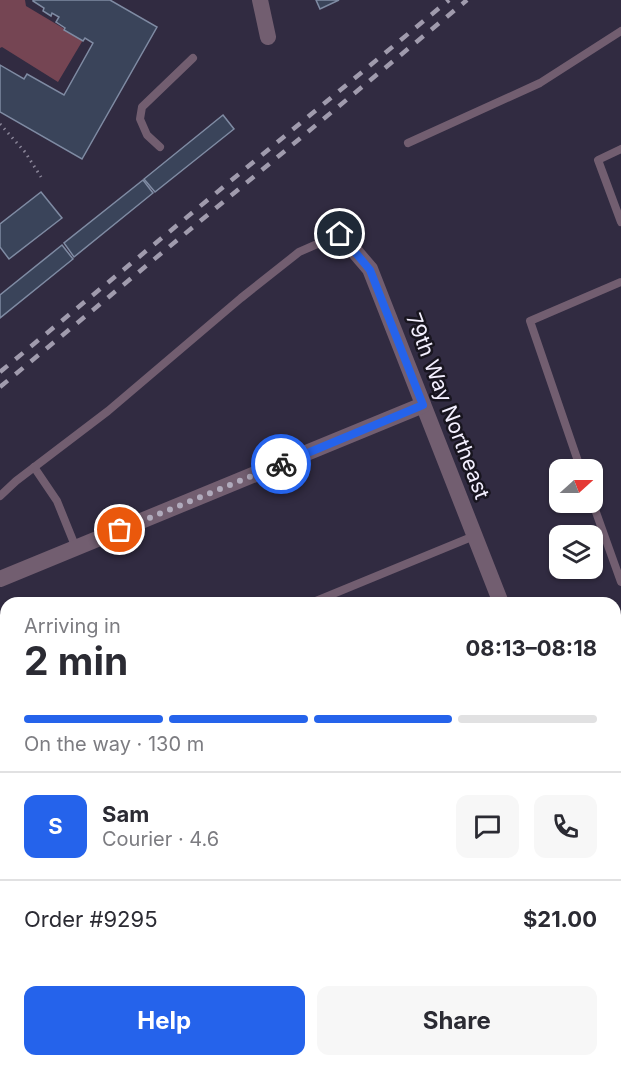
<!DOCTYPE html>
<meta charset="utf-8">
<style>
body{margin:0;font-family:Inter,sans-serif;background:#f7f7f7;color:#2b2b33;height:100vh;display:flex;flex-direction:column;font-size:22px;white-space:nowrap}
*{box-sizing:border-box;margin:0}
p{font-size:20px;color:#7c7c81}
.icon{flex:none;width:33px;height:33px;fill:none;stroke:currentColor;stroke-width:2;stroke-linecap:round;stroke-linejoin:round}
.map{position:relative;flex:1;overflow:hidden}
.drawer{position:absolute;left:0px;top:597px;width:621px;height:470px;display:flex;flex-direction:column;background:#fff;border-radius:18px 18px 0 0;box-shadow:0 2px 4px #0004}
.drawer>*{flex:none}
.needle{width:39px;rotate:69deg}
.fabs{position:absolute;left:549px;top:459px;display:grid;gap:12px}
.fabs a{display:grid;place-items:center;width:54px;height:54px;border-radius:12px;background:#fff;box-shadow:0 2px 4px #0004;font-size:30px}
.pin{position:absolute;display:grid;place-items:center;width:51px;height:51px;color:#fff;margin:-26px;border:3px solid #fff;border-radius:50%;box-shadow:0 2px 6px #0007}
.courier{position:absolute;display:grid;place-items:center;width:60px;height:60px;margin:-30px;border:4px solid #2563eb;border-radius:50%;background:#fff;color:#222;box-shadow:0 2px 8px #0007}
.headline em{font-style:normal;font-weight:700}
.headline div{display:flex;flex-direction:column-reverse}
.headline{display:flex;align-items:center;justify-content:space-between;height:102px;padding:0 24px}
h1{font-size:39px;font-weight:700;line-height:45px}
.bar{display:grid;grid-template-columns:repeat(4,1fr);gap:9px 6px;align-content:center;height:72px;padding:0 24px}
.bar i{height:8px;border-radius:4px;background:#e1e1e2}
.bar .on{background:#2563eb}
.bar p{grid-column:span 4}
.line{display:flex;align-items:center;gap:15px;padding:0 24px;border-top:2px solid #e1e1e2}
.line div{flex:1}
.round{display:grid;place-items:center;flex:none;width:63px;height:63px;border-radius:12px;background:#f7f7f7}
.cta{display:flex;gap:12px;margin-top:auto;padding:12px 24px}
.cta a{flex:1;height:69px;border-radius:12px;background:#2563eb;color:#fff;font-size:24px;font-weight:700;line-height:69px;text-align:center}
.cta a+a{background:#f7f7f7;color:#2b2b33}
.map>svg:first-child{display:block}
</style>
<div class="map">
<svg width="621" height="1066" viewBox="0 0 621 1066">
<rect width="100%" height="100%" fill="#312b41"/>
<!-- green -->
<polygon fill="#754553" points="0,0 25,0 26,6 83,40 58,82 2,47 0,48"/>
<!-- building -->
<g fill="#3a445a" stroke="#7f8ba3" stroke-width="1.5">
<polygon points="33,0 110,0 157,27 82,159 0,112 0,65 24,79 27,74 64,95 93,43 85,38 83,41 64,30 65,28 56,22 59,17 52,13 51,16 43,11 44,8 33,1"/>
<polygon points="316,0 339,0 320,9"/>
<polygon points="223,115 234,129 155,192 144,179"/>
<polygon points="143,180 153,193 74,257 64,243"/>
<polygon points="41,192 62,218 9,259 0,247 0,224"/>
<polygon points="62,245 73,259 0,318 0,295"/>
</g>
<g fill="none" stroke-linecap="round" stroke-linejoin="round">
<!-- path -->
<polyline stroke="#8b8699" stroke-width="3" stroke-dasharray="1.5 4.5" stroke-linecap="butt" points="0,124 25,152 41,177"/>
<!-- service -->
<g stroke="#725e70" stroke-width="8">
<polyline points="408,143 540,83 621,31"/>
<polyline points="160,147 147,135 140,119 142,107 193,58"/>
<polyline points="621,149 598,160 621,222"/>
<polyline points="34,467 57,501 76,548"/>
<polyline points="581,470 530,321 621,282"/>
<polyline points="0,496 16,481 108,411 241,298 299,252 340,234"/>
<polyline points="592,501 621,582"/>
<polyline points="311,603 474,536"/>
<polyline points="615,727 621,725"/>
<polyline points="0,730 6,728"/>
<polyline points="619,1066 621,1065"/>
</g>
<!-- minor -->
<g stroke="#725e70" stroke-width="16">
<polyline points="260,0 268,37"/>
<polyline points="340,234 370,269 501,603"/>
<polyline points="0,579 423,405"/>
<polyline points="615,633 621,631"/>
<polyline points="0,770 6,785"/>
<polyline points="0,868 6,865"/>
<polyline points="615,896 621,911"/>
<polyline points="116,1060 118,1066"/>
<polyline points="256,1066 270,1060"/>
</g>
<!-- rail -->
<g stroke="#a09bad" stroke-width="4.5" stroke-dasharray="10 10" stroke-linecap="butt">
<polyline points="0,372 449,0"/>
<polyline points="0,387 467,0"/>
</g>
</g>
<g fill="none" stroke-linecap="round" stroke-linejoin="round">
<!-- done -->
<polyline stroke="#b0abbc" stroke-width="6" stroke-dasharray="0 10.8" points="120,530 281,464"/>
<!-- route -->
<polyline stroke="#2563eb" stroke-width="8" points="281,464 423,405 370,270 340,234"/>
</g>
<g text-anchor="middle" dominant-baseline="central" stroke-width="5" stroke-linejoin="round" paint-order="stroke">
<!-- street labels -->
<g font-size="21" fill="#f4f0ff" stroke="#18151f">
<text transform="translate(448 406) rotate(69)">79th Way Northeast</text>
</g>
</g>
</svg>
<div class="fabs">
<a><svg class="needle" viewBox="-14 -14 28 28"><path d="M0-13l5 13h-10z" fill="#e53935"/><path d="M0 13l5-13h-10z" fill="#7c7c81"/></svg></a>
<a><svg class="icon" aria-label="layers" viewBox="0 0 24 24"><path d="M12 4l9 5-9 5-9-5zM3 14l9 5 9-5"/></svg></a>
</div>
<div class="pin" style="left:120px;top:530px;background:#ea580c"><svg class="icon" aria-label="bag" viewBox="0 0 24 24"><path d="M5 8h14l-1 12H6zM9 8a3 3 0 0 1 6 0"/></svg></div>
<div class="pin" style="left:340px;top:234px;background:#1f2937"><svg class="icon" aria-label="home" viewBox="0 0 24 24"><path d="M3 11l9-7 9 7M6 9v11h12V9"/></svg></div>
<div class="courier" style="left:281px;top:464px"><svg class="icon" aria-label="bike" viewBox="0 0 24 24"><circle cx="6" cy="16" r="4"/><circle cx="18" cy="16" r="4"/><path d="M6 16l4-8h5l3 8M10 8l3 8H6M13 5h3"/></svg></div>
<section class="drawer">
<div class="headline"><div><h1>2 min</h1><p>Arriving in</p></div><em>08:13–08:18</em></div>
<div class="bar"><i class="on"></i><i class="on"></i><i class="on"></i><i></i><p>On the way · 130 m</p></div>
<div class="line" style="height:108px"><b class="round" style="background:#2563eb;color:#fff">S</b><div><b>Sam</b><p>Courier · 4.6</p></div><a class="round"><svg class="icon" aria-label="chat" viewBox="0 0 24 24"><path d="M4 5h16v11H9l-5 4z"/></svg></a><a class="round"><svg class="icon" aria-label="phone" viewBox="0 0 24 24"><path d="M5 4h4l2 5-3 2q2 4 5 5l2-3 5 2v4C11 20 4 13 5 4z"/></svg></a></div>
<div class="line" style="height:78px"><div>Order #9295</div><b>$21.00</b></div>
<div class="cta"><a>Help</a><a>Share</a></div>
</section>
</div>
